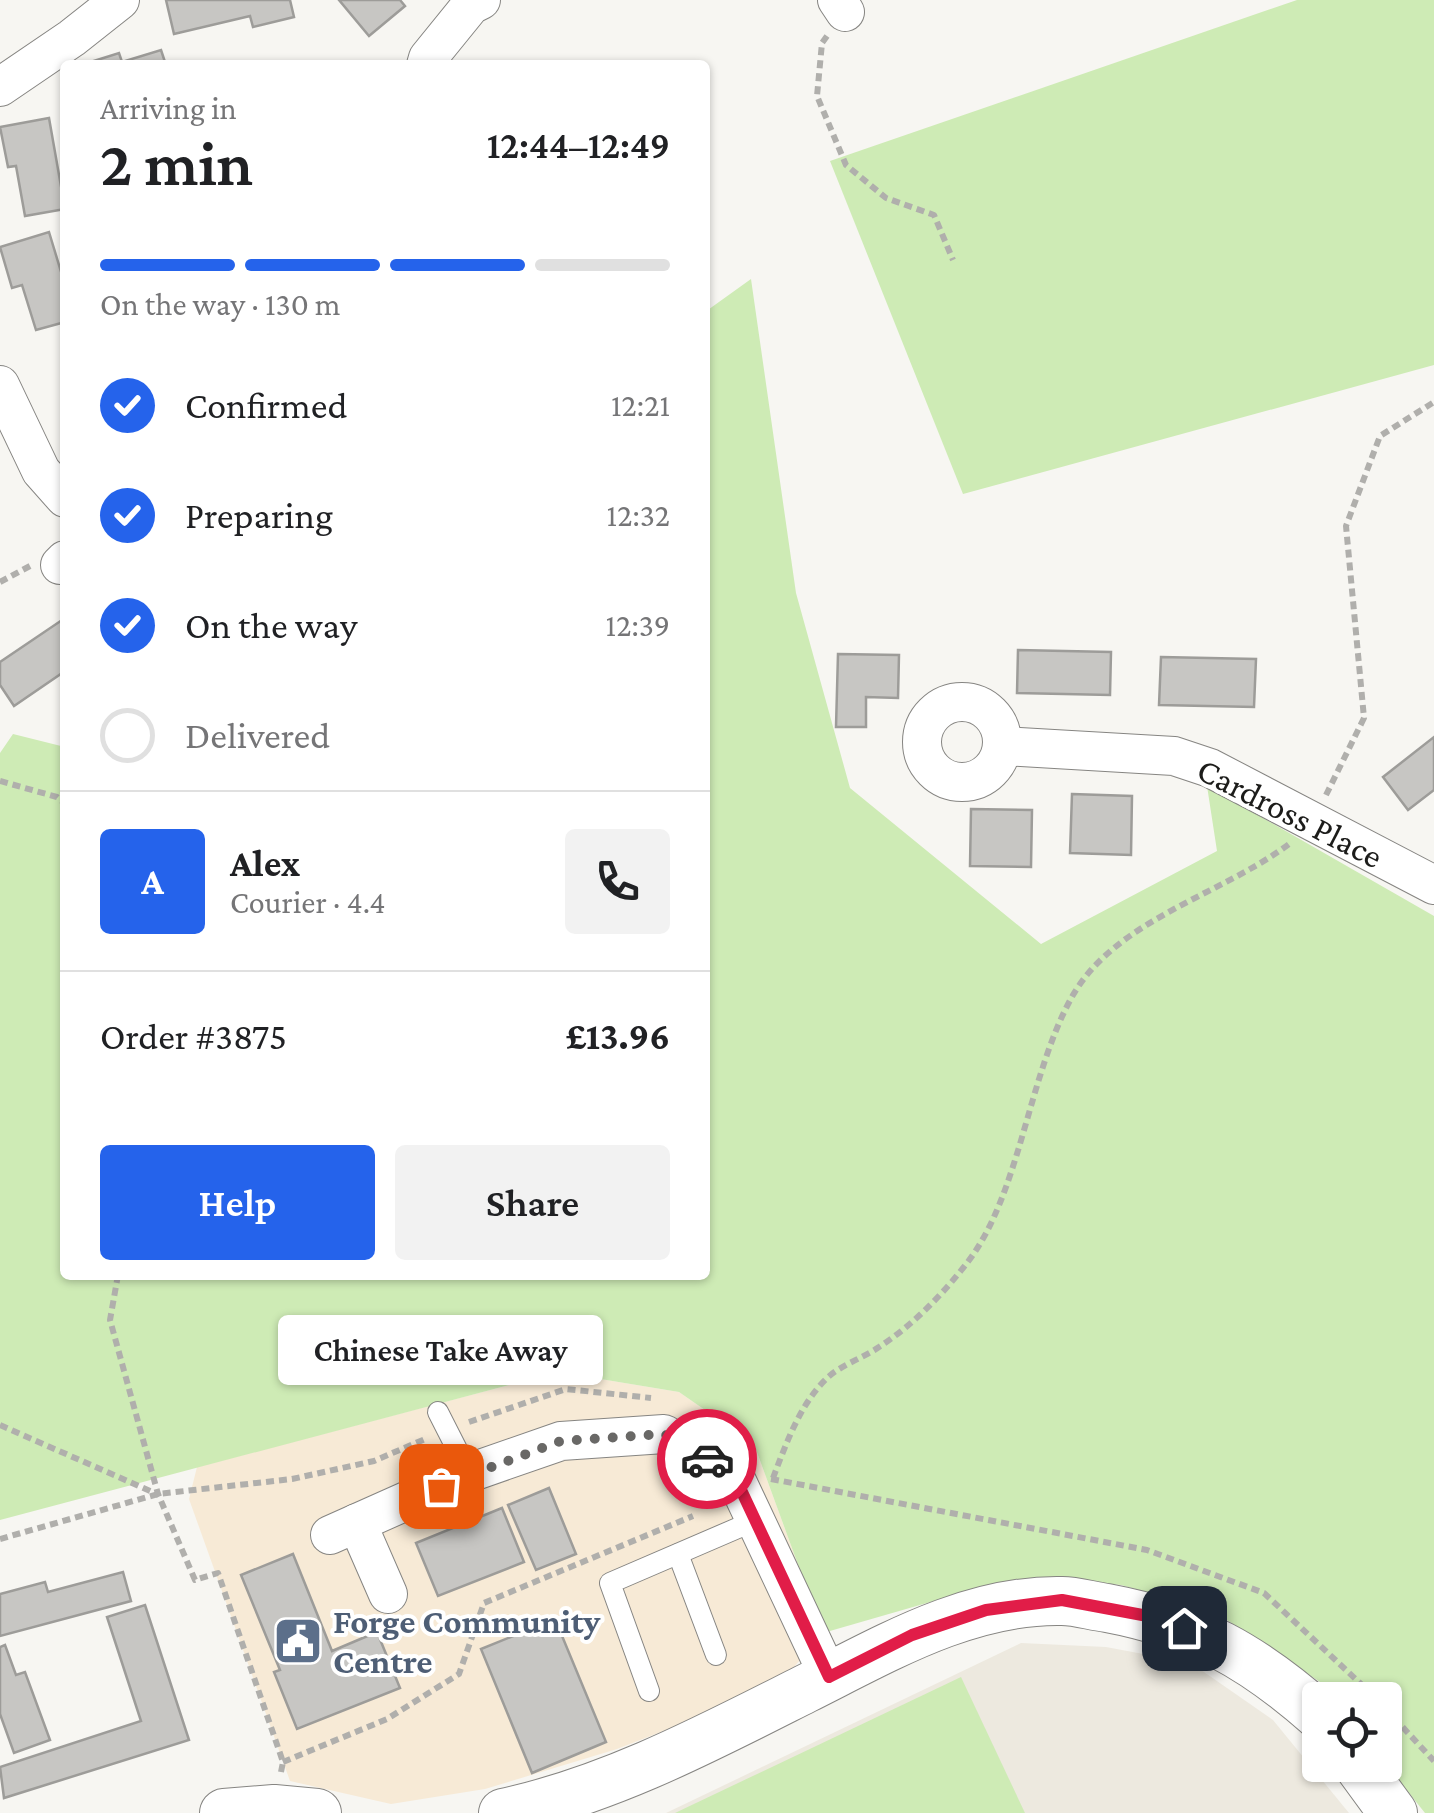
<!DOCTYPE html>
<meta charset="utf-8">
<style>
body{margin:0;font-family:"Crimson Pro",serif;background:#f2f2f2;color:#202124;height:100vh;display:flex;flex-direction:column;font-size:38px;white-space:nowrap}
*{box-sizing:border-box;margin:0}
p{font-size:32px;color:#757577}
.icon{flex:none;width:55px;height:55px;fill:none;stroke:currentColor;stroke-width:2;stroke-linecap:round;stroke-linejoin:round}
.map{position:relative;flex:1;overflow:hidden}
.panel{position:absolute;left:60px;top:60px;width:650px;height:1220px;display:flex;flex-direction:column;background:#fff;border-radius:10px;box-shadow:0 2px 8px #0004}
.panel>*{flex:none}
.controls{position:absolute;left:1302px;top:1682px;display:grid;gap:20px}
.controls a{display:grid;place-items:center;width:100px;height:100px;border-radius:10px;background:#fff;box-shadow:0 2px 8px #0004;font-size:50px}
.pin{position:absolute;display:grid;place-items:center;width:85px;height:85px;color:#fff;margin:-42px;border-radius:20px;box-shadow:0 5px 15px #0006}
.courier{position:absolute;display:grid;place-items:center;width:100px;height:100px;margin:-50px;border:8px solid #e11d48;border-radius:50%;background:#fff;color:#222;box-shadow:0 2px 12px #0007}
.bubble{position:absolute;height:70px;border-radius:10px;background:#fff;box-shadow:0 2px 8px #0004;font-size:32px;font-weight:600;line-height:70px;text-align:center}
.overview em{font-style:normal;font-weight:600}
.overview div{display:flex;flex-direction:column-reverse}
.overview{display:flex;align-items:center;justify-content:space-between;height:170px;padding:0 40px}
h1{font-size:65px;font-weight:600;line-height:75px}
.bar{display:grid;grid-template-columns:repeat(4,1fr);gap:15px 10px;align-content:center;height:120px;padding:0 40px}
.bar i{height:12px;border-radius:8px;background:#e0e0e0}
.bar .on{background:#2563eb}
.bar p{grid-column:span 4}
.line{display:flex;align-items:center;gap:25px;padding:0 40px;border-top:2px solid #e0e0e0}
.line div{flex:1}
.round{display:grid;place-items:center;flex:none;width:105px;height:105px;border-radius:10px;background:#f2f2f2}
ol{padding:0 40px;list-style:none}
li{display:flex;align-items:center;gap:30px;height:110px}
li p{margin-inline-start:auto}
li .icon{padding:10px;border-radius:50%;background:#2563eb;color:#fff;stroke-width:4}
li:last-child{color:#757577}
li i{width:55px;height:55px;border:5px solid #e0e0e0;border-radius:50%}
.action{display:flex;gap:20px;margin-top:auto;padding:20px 40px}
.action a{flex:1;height:115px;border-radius:10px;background:#2563eb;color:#fff;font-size:40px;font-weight:600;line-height:115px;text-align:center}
.action a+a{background:#f2f2f2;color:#202124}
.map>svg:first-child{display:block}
</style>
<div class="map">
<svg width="1434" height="1813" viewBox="0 0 1434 1813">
<rect width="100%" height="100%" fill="#f7f6f2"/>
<!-- commercial -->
<polygon fill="#f7ead6" points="558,1372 679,1392 754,1444 823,1633 777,1687 617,1749 485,1789 391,1804 290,1781 189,1499 197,1467"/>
<!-- built -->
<polygon fill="#ede9df" points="1021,1643 1106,1647 1191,1663 1273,1720 1349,1813 666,1813"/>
<!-- green -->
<g fill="#ceebb5">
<polygon points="1297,0 1434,0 1434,365 963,494 830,161"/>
<polygon points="751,279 796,593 850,788 1041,944 1217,851 1207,786 1434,916 1434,1813 1425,1813 1385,1763 1385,1700 1335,1700 1320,1682 1212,1610 1121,1585 1040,1577 965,1592 823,1633 754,1444 679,1392 558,1372 0,1520 0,753 13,734 65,747 65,1275 705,1275 705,312"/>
<polygon points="961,1677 1025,1813 675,1813"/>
</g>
<!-- building -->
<g fill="#c7c6c3" stroke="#9d9c99" stroke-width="2.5">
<polygon points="166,0 290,0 294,17 253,27 250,16 174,34"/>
<polygon points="339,0 400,0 405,6 369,36"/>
<polygon points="161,50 166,65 81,65 119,53 122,62"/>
<polygon points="49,118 65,209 25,216 16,166 8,167 0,127"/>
<polygon points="49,232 65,285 65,322 36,330 22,285 12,288 0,247"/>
<polygon points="65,618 65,671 14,706 0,685 0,662"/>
<polygon points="1018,650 1111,652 1110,695 1017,693"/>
<polygon points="838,654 899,655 898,698 866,697 866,727 836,727"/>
<polygon points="1161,657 1256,659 1254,707 1159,705"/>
<polygon points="1434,737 1434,790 1408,810 1383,777"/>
<polygon points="1072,794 1132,796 1131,855 1070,853"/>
<polygon points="971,809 1032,810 1031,867 970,866"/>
<polygon points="549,1488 576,1554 536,1570 508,1505"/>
<polygon points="502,1508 524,1562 438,1596 416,1543"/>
<polygon points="293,1554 332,1651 377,1632 400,1688 297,1729 274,1672 280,1670 241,1575"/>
<polygon points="123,1572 131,1601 0,1636 0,1594 45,1582 48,1592"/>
<polygon points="145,1605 189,1740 4,1798 0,1767 141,1721 107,1617"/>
<polygon points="555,1619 606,1742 532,1773 481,1649"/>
<polygon points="5,1645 16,1675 25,1672 50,1740 14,1753 0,1714 0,1647"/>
</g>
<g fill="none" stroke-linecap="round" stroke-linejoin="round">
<!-- service casing -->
<g stroke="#868582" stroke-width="22">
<g id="service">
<polyline points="438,1412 469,1473"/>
<polyline points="678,1554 716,1655"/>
<polyline points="649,1691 610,1583 754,1521"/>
</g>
</g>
<!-- minor casing -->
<g stroke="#868582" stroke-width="40">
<g id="minor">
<polyline points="837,0 845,12"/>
<polyline points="426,65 428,58 471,5 481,0"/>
<polyline points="0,87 72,38 120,0"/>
<polyline points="0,385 41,471 65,498"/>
<polyline points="60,565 65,560"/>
<circle cx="962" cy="742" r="40"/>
<polyline points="1003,746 1174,756 1210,768 1434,885"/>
<polyline points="357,1523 388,1594"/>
<polyline points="330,1535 469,1473 561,1441 664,1434 734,1475 829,1677"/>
</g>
</g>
<!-- tertiary casing -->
<g stroke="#868582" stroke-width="50">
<g id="tertiary">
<polyline points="1358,1765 1393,1813"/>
<polyline points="224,1813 274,1809 317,1813"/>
<path d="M503,1813c107,-23 205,-75 302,-124 80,-40 164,-90 257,-88 14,0 30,5 45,7 90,17 145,48 213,108"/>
</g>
</g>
<!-- path -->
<g stroke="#b0afac" stroke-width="6" stroke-dasharray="8 5" stroke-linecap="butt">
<polyline points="827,36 822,43 817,96 846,165 886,198 934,215 953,260"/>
<polyline points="0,582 30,566"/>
<polyline points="0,781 57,797 65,804"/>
<polyline points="1326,795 1364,718 1346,526 1380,436 1434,402"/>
<polyline points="118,1275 110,1320 158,1494 195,1580 218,1573 283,1762 281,1772"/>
<polyline points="469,1422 566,1389 651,1398"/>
<polyline points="0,1425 157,1494"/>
<path d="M773,1478c13,-34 27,-74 54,-100 14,-13 36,-20 52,-31 33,-21 64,-53 88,-84 54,-70 61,-189 106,-268 44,-76 150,-101 216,-151"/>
<polyline points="771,1479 1147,1550 1264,1593 1378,1700"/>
<polyline points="0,1539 158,1494 292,1479 374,1461 425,1439"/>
<polyline points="1385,1708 1434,1761"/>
<polyline points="283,1762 387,1719 459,1674 484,1603 693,1516"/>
</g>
<!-- service -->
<use href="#service" stroke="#fff" stroke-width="20"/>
<!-- minor -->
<use href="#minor" stroke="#fff" stroke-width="38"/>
<!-- tertiary -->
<use href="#tertiary" stroke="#fff" stroke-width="48"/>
</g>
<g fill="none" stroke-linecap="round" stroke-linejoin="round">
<!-- done -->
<polyline stroke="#696866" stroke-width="10" stroke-dasharray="0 18" points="441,1486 561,1441 664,1434 707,1459"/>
<!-- route -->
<polyline stroke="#e11d48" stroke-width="12" points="707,1459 734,1475 829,1677 912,1635 986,1610 1062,1600 1153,1617 1184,1628"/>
</g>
<!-- icons -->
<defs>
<g id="civic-square" transform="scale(2.5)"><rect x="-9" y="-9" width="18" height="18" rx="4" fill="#5c6f8a" stroke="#fff"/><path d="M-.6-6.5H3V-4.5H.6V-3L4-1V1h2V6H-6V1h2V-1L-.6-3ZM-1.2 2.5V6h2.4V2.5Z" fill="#fff"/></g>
</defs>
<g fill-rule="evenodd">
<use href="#civic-square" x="298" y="1641"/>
</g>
<g text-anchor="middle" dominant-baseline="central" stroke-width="8" stroke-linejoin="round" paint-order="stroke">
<!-- street labels -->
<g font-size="35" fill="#1c1c1a" stroke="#fff">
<text transform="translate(1290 813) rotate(27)">Cardross Place</text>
</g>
<!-- service labels -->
<g font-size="35" font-weight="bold" fill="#4e5e75" stroke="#fff" text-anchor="start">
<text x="333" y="1621">Forge Community<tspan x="333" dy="40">Centre</tspan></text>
</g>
</g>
</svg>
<div class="controls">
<a><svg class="icon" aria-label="locate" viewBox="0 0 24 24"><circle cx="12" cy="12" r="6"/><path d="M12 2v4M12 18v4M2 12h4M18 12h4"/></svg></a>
</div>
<div class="pin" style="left:441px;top:1486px;background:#ea580c"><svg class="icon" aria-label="bag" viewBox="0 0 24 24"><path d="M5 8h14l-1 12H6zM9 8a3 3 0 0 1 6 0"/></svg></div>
<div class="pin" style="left:1184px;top:1628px;background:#1f2937"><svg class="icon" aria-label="home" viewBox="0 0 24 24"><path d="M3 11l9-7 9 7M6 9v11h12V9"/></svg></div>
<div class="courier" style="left:707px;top:1459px"><svg class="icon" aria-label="car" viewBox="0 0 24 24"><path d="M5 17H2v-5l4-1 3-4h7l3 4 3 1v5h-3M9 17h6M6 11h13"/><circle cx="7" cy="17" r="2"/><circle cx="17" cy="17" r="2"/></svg></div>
<div class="bubble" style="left:278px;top:1315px;width:325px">Chinese Take Away</div>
<section class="panel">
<div class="overview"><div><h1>2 min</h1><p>Arriving in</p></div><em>12:44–12:49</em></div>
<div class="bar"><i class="on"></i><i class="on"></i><i class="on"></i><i></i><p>On the way · 130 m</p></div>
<ol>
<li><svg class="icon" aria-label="check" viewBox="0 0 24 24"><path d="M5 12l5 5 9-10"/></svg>Confirmed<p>12:21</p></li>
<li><svg class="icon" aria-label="check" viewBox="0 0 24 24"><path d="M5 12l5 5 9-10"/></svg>Preparing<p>12:32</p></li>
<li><svg class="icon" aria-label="check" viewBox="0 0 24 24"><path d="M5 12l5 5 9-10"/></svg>On the way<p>12:39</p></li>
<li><i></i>Delivered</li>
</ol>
<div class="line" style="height:180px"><b class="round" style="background:#2563eb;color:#fff">A</b><div><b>Alex</b><p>Courier · 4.4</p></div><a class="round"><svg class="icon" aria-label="phone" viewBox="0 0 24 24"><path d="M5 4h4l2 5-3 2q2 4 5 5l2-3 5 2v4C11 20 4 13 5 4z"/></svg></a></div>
<div class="line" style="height:130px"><div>Order #3875</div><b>£13.96</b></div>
<div class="action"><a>Help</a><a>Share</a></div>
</section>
</div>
